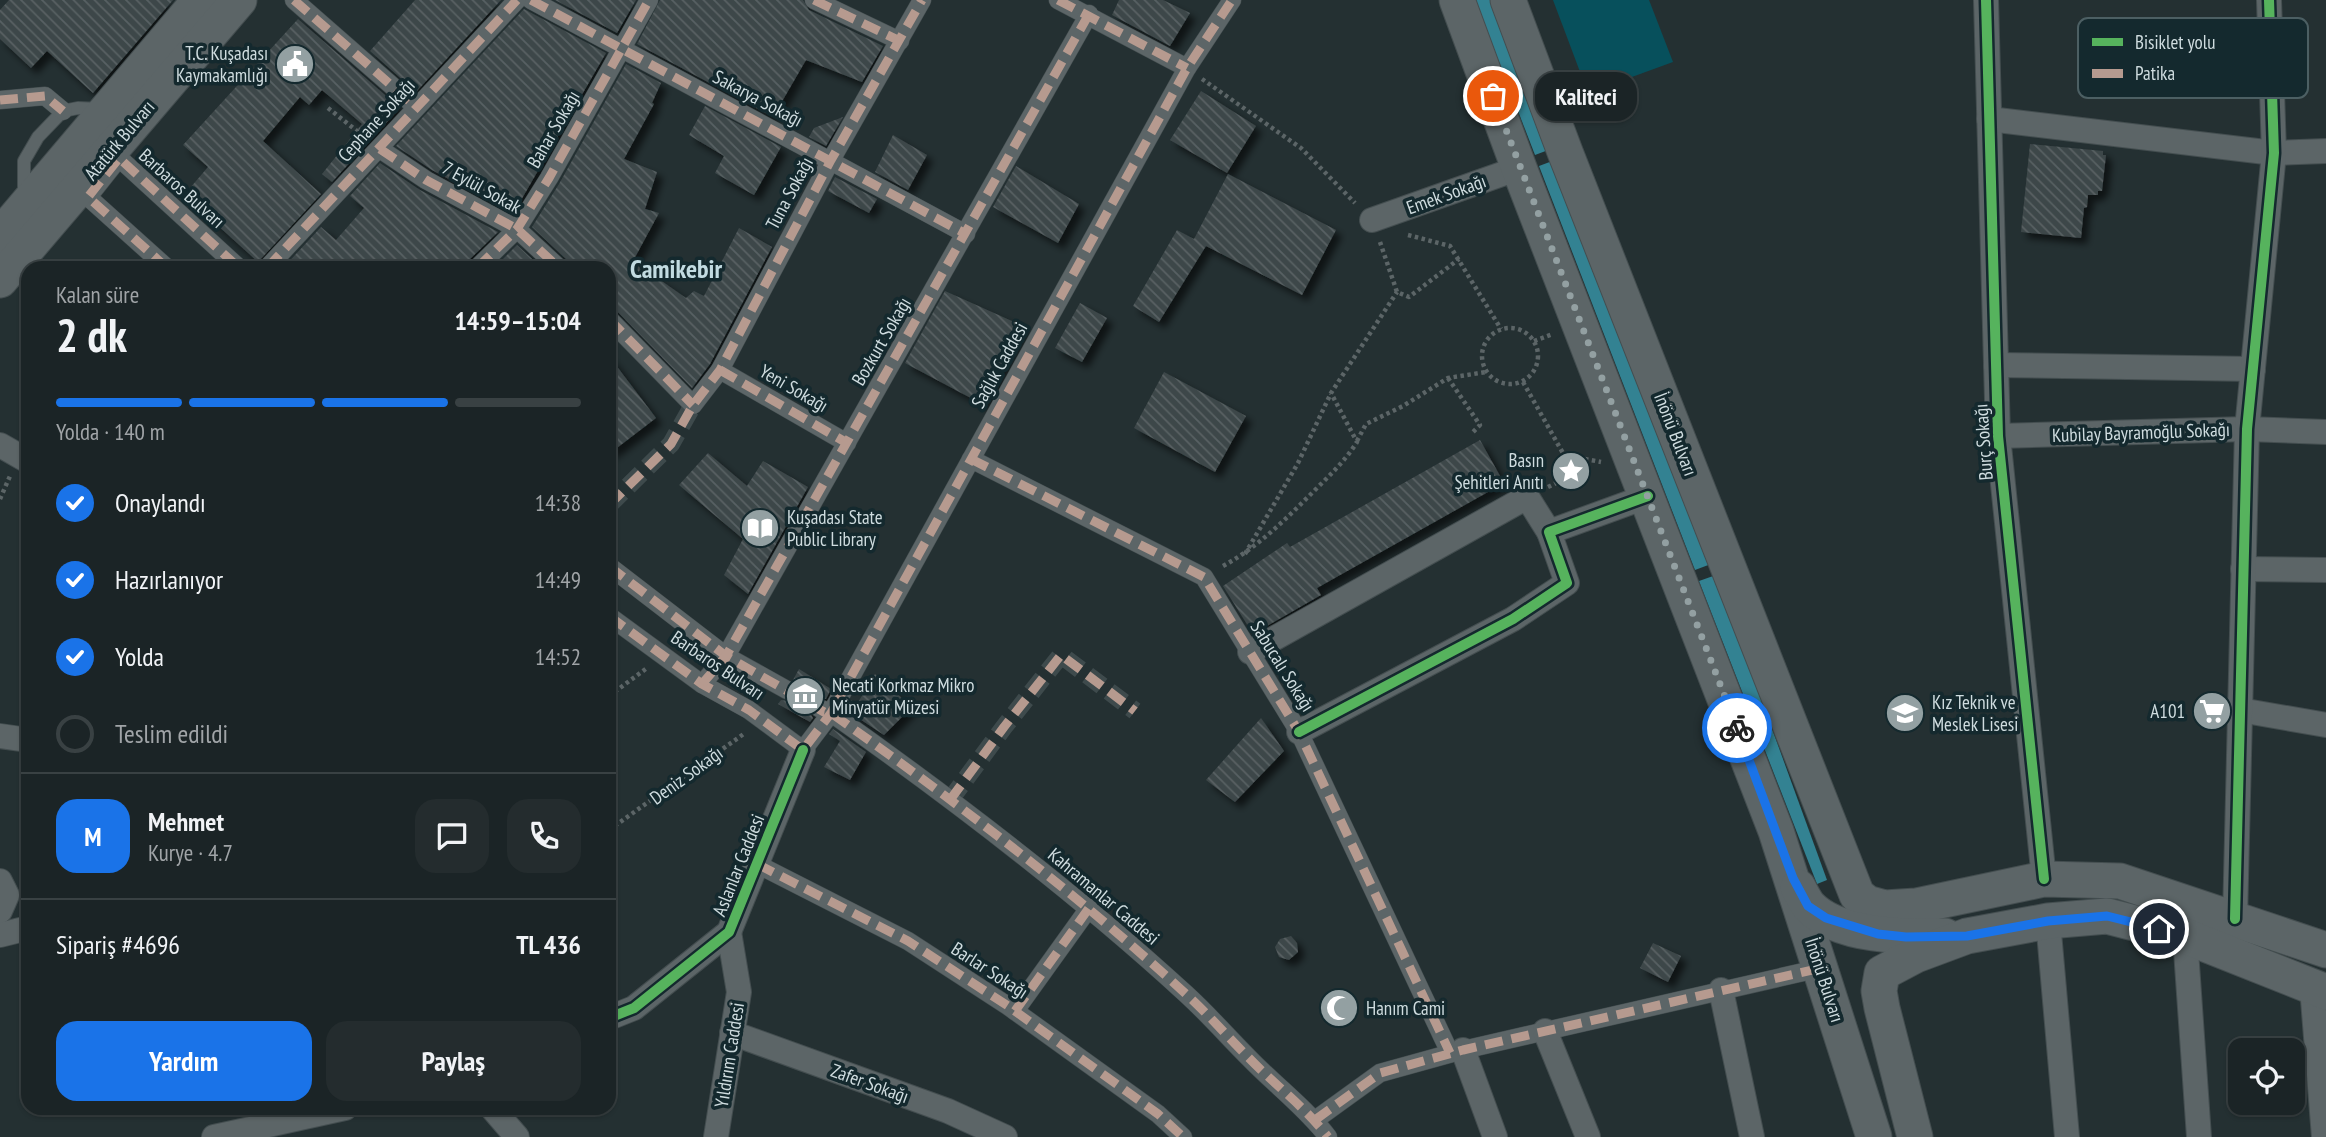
<!DOCTYPE html>
<html lang="tr">
<meta charset="utf-8">
<style>
body{margin:0;font-family:"PT Sans Narrow",sans-serif;background:#242c2e;color:#f1f3f6;height:100vh;display:flex;flex-direction:column;font-size:26px;white-space:nowrap}
*{box-sizing:border-box;margin:0}
p{font-size:23px;color:#a0a4a7}
.icon{flex:none;width:38px;height:38px;fill:none;stroke:currentColor;stroke-width:2;stroke-linecap:round;stroke-linejoin:round}
.map{position:relative;flex:1;overflow:hidden}
.side{position:absolute;left:21px;top:261px;width:595px;height:854px;display:flex;flex-direction:column;background:#1b2426;border-radius:21px;box-shadow:0 2px 5px #0004,0 0 0 2px #394143}
.side>*{flex:none}
.controls{position:absolute;left:2228px;top:1038px;display:grid;gap:14px}
.controls a{display:grid;place-items:center;width:77px;height:77px;border-radius:14px;background:#1b2426;box-shadow:0 2px 5px #0004,0 0 0 2px #394143;font-size:35px}
.pin{position:absolute;display:grid;place-items:center;width:60px;height:60px;color:#fff;margin:-30px;border:4px solid #fff;border-radius:50%;box-shadow:0 2px 7px #0007}
.courier{position:absolute;display:grid;place-items:center;width:70px;height:70px;margin:-35px;border:5px solid #1a73e8;border-radius:50%;background:#fff;color:#222;box-shadow:0 2px 9px #0007}
.bubble{position:absolute;height:49px;border-radius:21px;background:#1b2426;box-shadow:0 2px 5px #0004,0 0 0 2px #394143;font-size:23px;font-weight:800;line-height:49px;text-align:center}
.summary em{font-style:normal;font-weight:800}
.summary div{display:flex;flex-direction:column-reverse}
.summary{display:flex;align-items:center;justify-content:space-between;height:119px;padding:0 35px}
h1{font-size:46px;font-weight:800;line-height:52px}
.bar{display:grid;grid-template-columns:repeat(4,1fr);gap:10px 7px;align-content:center;height:84px;padding:0 35px}
.bar i{height:9px;border-radius:5px;background:#394143}
.bar .current{background:#1a73e8}
.bar p{grid-column:span 4}
.line{display:flex;align-items:center;gap:18px;padding:0 35px;border-top:2px solid #394143}
.line div{flex:1}
.round{display:grid;place-items:center;flex:none;width:74px;height:74px;border-radius:21px;background:#242c2e}
ol{padding:0 35px;list-style:none}
li{display:flex;align-items:center;gap:21px;height:77px}
li p{margin-inline-start:auto}
li .icon{padding:7px;border-radius:50%;background:#1a73e8;color:#fff;stroke-width:4}
li:last-child{color:#a0a4a7}
li i{width:38px;height:38px;border:4px solid #394143;border-radius:50%}
.action{display:flex;gap:14px;margin-top:auto;padding:14px 35px}
.action a{flex:1;height:80px;border-radius:21px;background:#1a73e8;color:#fff;font-size:28px;font-weight:800;line-height:80px;text-align:center}
.action a+a{background:#242c2e;color:#f1f3f6}
.map>svg:first-child{display:block}
</style>
<div class="map">
<svg width="2326" height="1137" viewBox="0 0 2326 1137">
<defs>
<pattern id="building-back-hatch" width="6" height="6" patternUnits="userSpaceOnUse" patternTransform="scale(1.75)"><rect width="6" height="6" fill="#3d4749"/><path d="M-1 5l2 2M0 0l6 6M5-1l2 2" fill="none" stroke="#586163"/></pattern>
<filter id="shadow"><feDropShadow dx="6" dy="6" stdDeviation="3.5" flood-color="#0009"/></filter>
</defs>
<rect width="100%" height="100%" fill="#243032"/>
<!-- pitch -->
<polygon fill="#07505c" points="1553,0 1649,0 1673,62 1588,93"/>
<!-- water -->
<g fill="#338292">
<polygon points="1475,0 1491,0 1551,149 1535,155"/>
<polygon points="1555,160 1711,564 1695,570 1539,166"/>
<polygon points="1716,575 1827,880 1817,884 1699,581"/>
</g>
<!-- building -->
<g fill="url(#building-back-hatch)" filter="url(#shadow)">
<polygon points="9,0 173,0 93,93 47,51 31,68 0,39 0,10"/>
<polygon points="415,0 501,0 416,92 370,51"/>
<polygon points="555,0 636,0 617,33"/>
<polygon points="660,0 803,0 809,10 883,46 862,82 806,60 773,117 637,44"/>
<polygon points="1119,0 1163,0 1190,13 1170,46 1112,15"/>
<polygon points="524,9 606,53 513,214 432,170 396,146"/>
<polygon points="298,19 400,108 332,182 322,174 362,124 322,90 309,105 300,97 263,141 321,194 258,262 184,195 208,167 183,145"/>
<polygon points="626,64 661,83 652,103 654,104 624,159 657,172 645,209 659,213 633,261 686,298 694,291 704,296 739,228 772,247 710,364 692,388 617,311 609,308 609,268 570,268 567,260 532,227 559,184"/>
<polygon points="1201,91 1256,126 1227,173 1170,140"/>
<polygon points="705,106 781,147 754,195 715,173 724,156 689,135"/>
<polygon points="843,117 826,146 809,137 814,128"/>
<polygon points="893,135 927,155 908,190 875,172"/>
<polygon points="2030,144 2103,151 2103,155 2106,155 2102,191 2098,191 2098,195 2088,195 2087,207 2084,208 2081,238 2021,232"/>
<polygon points="380,163 420,190 498,232 469,260 466,268 283,268 321,227 336,240 364,208 350,196"/>
<polygon points="1016,166 1079,204 1058,243 993,207"/>
<polygon points="1228,174 1336,230 1302,295 1204,245 1206,246 1159,322 1133,306 1177,230 1194,239"/>
<polygon points="835,177 877,199 869,213 828,191"/>
<polygon points="517,245 542,268 494,268"/>
<polygon points="945,291 1023,326 982,404 905,363"/>
<polygon points="1080,303 1107,318 1082,362 1055,348"/>
<polygon points="609,356 656,418 609,454"/>
<polygon points="1164,372 1246,416 1215,472 1134,428"/>
<polygon points="1480,440 1504,483 1317,588 1321,595 1253,634 1223,586 1287,543 1290,547"/>
<polygon points="708,453 747,486 763,461 808,487 748,594 724,575 743,539 679,485"/>
<polygon points="799,669 831,689 826,699 817,697 809,703 808,710 813,718 810,722 778,704 781,700 788,701 797,696 798,689 793,680"/>
<polygon points="875,674 912,707 884,735 846,710 851,700 857,704"/>
<polygon points="1261,718 1284,751 1235,802 1206,780"/>
<polygon points="833,729 866,752 850,780 824,767 840,741 829,734"/>
<polygon points="1291,936 1297,943 1298,952 1289,960 1279,957 1275,947 1280,939"/>
<polygon points="1653,943 1681,956 1668,982 1640,968"/>
</g>
<g fill="none" stroke-linecap="round" stroke-linejoin="round">
<!-- pedestrian-tunnel -->
<g stroke="#3e4a4c" stroke-width="18" stroke-dasharray="18 9" stroke-linecap="butt">
<polyline points="609,505 671,444 693,405"/>
<polyline points="787,690 819,708"/>
<polyline points="950,800 1004,727 1061,655 1135,711"/>
</g>
<!-- service casing -->
<g stroke="#444e50" stroke-width="14">
<polyline id="service" points="24,196 24,161 38,137 63,111 78,108 100,109"/>
</g>
<!-- pedestrian casing -->
<g stroke="#444e50" stroke-width="19">
<g id="pedestrian">
<polyline points="294,0 415,106"/>
<polyline points="531,0 966,234"/>
<polyline points="814,0 900,41"/>
<polyline points="1058,0 1187,68"/>
<polyline points="0,100 45,96 63,111"/>
<polyline points="380,149 426,180 517,229 559,268"/>
<polyline points="167,268 88,197 119,158 239,268"/>
<polyline points="267,268 517,0"/>
<polyline points="477,268 517,229 549,178 649,0"/>
<polyline points="609,319 693,405 720,370 831,160 922,0"/>
<polyline points="720,370 847,443"/>
<polyline points="971,459 1204,577 1299,732 1450,1053"/>
<polyline points="609,566 726,656 787,690"/>
<polyline points="609,616 702,684 749,710 803,750 831,713 1187,68 1232,0"/>
<polyline points="702,684 726,656 1089,14"/>
<path d="M819,708l12,5c123,87 244,179 355,281 22,20 42,43 63,64 26,27 56,49 79,79"/>
<polyline points="757,864 908,941 1008,1006 1158,1114 1183,1137"/>
<polyline points="1015,1011 1089,908"/>
<polyline points="1315,1120 1380,1073 1463,1050 1821,968"/>
</g>
</g>
<!-- minor casing -->
<g stroke="#444e50" stroke-width="26">
<g id="minor">
<polyline points="1986,0 1998,436 2044,879"/>
<polyline points="1989,119 2274,153 2326,151"/>
<polyline points="1372,220 1519,168"/>
<polyline points="1996,365 2253,369"/>
<polyline points="1998,436 2247,429 2326,432"/>
<polyline points="0,445 28,461"/>
<polyline points="2243,569 2326,570"/>
<polyline points="1250,652 1527,497 1549,532"/>
<polyline points="2240,710 2326,725"/>
<polyline points="1299,732 1513,619 1567,583 1549,532 1648,496"/>
<polyline points="0,736 28,740"/>
<polyline points="0,881 7,895 0,911"/>
<polyline points="2235,919 2247,429 2274,153 2269,0"/>
<polyline points="2048,921 2067,1137"/>
<polyline points="0,935 28,928"/>
<polyline points="2185,936 2199,1137"/>
<polyline points="2312,987 2324,1137"/>
<polyline points="1721,990 1752,1137"/>
<polyline points="609,1018 634,1008 729,932 803,750"/>
<polyline points="1545,1031 1588,1137"/>
<polyline points="732,1033 948,1111 1005,1137"/>
<polyline points="1463,1050 1495,1137"/>
<polyline points="492,1108 517,1137"/>
<polyline points="214,1137 345,1108"/>
<polyline points="716,1137 739,992 729,932"/>
</g>
</g>
<!-- secondary casing -->
<g stroke="#444e50" stroke-width="37">
<g id="secondary">
<polyline points="1457,0 1519,168 1776,831 1874,1137"/>
<polyline points="1508,0 1565,152 1857,895 1867,903 1885,908 1916,906 2044,879 2120,881 2326,950"/>
<polyline points="0,236 200,0"/>
<polyline points="0,280 239,0"/>
<path d="M1798,887c3,6 7,14 11,19 29,31 97,31 136,30"/>
<polyline points="1915,1137 1882,1008 1879,991 1882,973 1916,955 1967,936 2048,921 2107,916 2185,936 2326,992"/>
</g>
</g>
<!-- path -->
<g stroke="#5c6567" stroke-width="4.5" stroke-dasharray="3.5 3.5" stroke-linecap="butt">
<polyline points="1202,79 1301,148 1355,203"/>
<polyline points="328,108 362,135"/>
<polyline points="1408,235 1450,246 1501,329"/>
<polyline points="1380,242 1397,292 1409,297 1459,259"/>
<circle cx="1510" cy="356" r="28"/>
<polyline points="1534,341 1553,334"/>
<polyline points="1448,378 1480,425 1471,434"/>
<polyline points="1523,382 1564,455 1601,462"/>
<polyline points="1357,441 1366,424 1403,406 1448,378 1486,372"/>
<polyline points="1548,487 1556,483 1564,455"/>
<polyline points="0,499 10,476"/>
<polyline points="1245,554 1298,463 1331,393 1397,292"/>
<path d="M1223,566c35,-19 63,-47 91,-75 16,-16 31,-30 43,-49l-26,-49"/>
<polyline points="609,696 647,668"/>
<polyline points="609,830 745,733"/>
</g>
<!-- service -->
<use href="#service" stroke="#5c6567" stroke-width="12"/>
<!-- pedestrian -->
<use href="#pedestrian" stroke="#5c6567" stroke-width="18"/>
<!-- minor -->
<use href="#minor" stroke="#5c6567" stroke-width="24"/>
<!-- secondary -->
<use href="#secondary" stroke="#5c6567" stroke-width="35"/>
<!-- quiet -->
<g stroke="#b69a8f" stroke-width="9" stroke-dasharray="18 9" stroke-linecap="butt">
<polyline points="294,0 415,106"/>
<polyline points="531,0 966,234"/>
<polyline points="814,0 900,41"/>
<polyline points="1058,0 1187,68"/>
<polyline points="0,100 45,96 63,111"/>
<polyline points="380,149 426,180 517,229 559,268"/>
<polyline points="167,268 88,197 119,158 239,268"/>
<polyline points="267,268 517,0"/>
<polyline points="477,268 517,229 549,178 649,0"/>
<polyline points="609,319 693,405"/>
<polyline points="720,370 847,443"/>
<polyline points="971,459 1204,577 1299,732 1450,1053"/>
<polyline points="609,505 671,444 693,405 720,370 831,160 922,0"/>
<path d="M609,566l117,90 98,56 7,1c123,87 244,179 355,281 22,20 42,43 63,64 26,27 56,49 79,79"/>
<polyline points="609,616 702,684 749,710 803,750 831,713 1187,68 1232,0"/>
<polyline points="702,684 726,656 1089,14"/>
<polyline points="950,800 1004,727 1061,655 1135,711"/>
<polyline points="757,864 908,941 1008,1006 1158,1114 1183,1137"/>
<polyline points="1015,1011 1089,908"/>
<polyline points="320,1108 322,1114"/>
<polyline points="1315,1120 1380,1073 1463,1050 1821,968"/>
</g>
<!-- cycleway casing -->
<g stroke="#14292e" stroke-width="15">
<g id="cycleway">
<polyline points="1986,0 1998,436 2044,879"/>
<polyline points="1299,732 1513,619 1567,583 1549,532 1648,496"/>
<polyline points="2235,919 2247,429 2274,153 2269,0"/>
<polyline points="609,1018 634,1008 729,932 803,750"/>
</g>
</g>
<!-- cycleway -->
<use href="#cycleway" stroke="#56b35d" stroke-width="10"/>
</g>
<g fill="none" stroke-linecap="round" stroke-linejoin="round">
<!-- done -->
<polyline stroke="#93a0a2" stroke-width="7" stroke-dasharray="0 12.6" points="1493,96 1737,728"/>
<!-- route -->
<polyline stroke="#1a73e8" stroke-width="9" points="1737,728 1793,878 1808,906 1826,918 1878,934 1906,937 1967,936 2048,921 2107,916 2159,929"/>
</g>
<!-- icons -->
<defs>
<g id="civic-disc" transform="scale(2.0125)"><circle r="9.5" fill="#93a0a2" stroke="#14292e"/><path d="M-.6-6.5H3V-4.5H.6V-3L4-1V1h2V6H-6V1h2V-1L-.6-3ZM-1.2 2.5V6h2.4V2.5Z" fill="#fff"/></g>
<g id="sight-disc" transform="scale(2.0125)"><circle r="9.5" fill="#93a0a2" stroke="#14292e"/><path d="M0-6L1.8-2.2L6-1.7L2.9 1.2L3.7 5.4L0 3.3L-3.7 5.4L-2.9 1.2L-6-1.7L-1.8-2.2Z" fill="#fff"/></g>
<g id="library-disc" transform="scale(2.0125)"><circle r="9.5" fill="#93a0a2" stroke="#14292e"/><path d="M-6-4Q-3-5.5-.7-3.5V5Q-3 3-6 4ZM6-4Q3-5.5 .7-3.5V5Q3 3 6 4Z" fill="#fff"/></g>
<g id="museum-disc" transform="scale(2.0125)"><circle r="9.5" fill="#93a0a2" stroke="#14292e"/><path d="M0-6L6-3V-2H-6V-3ZM-5-1h2V3h-2ZM-1-1h2V3h-2ZM3-1h2V3H3ZM-6 4H6V6H-6Z" fill="#fff"/></g>
<g id="supermarket-disc" transform="scale(2.0125)"><circle r="9.5" fill="#93a0a2" stroke="#14292e"/><path d="M-6-5.5h2.5l.6 2H6L4.5 2H-2.5L-4.4-4H-6ZM-1.5 3.2a1.3 1.3 0 1 0 .1 0ZM3 3.2a1.3 1.3 0 1 0 .1 0Z" fill="#fff"/></g>
<g id="school-disc" transform="scale(2.0125)"><circle r="9.5" fill="#93a0a2" stroke="#14292e"/><path d="M0-5L7-2L0 1L-7-2ZM-4 1L0 2.5L4 1V4Q0 6-4 4Z" fill="#fff"/></g>
<g id="mosque-disc" transform="scale(2.0125)"><circle r="9.5" fill="#93a0a2" stroke="#14292e"/><path d="M3.5-4.9A6 6 0 1 0 3.5 4.9A5 5 0 1 1 3.5-4.9Z" fill="#fff"/></g>
</defs>
<g fill-rule="evenodd">
<use href="#civic-disc" x="295" y="64"/>
<use href="#sight-disc" x="1571" y="471"/>
<use href="#library-disc" x="760" y="528"/>
<use href="#museum-disc" x="805" y="696"/>
<use href="#supermarket-disc" x="2212" y="711"/>
<use href="#school-disc" x="1905" y="713"/>
<use href="#mosque-disc" x="1339" y="1008"/>
</g>
<g text-anchor="middle" dominant-baseline="central" stroke-width="7" stroke-linejoin="round" paint-order="stroke">
<!-- poi labels -->
<g font-size="19" fill="#cfdcdf" stroke="#14292e" text-anchor="start">
<text x="268" y="53" text-anchor="end">T.C. Kuşadası<tspan x="268" dy="22">Kaymakamlığı</tspan></text>
<text x="1544" y="460" text-anchor="end">Basın<tspan x="1544" dy="22">Şehitleri Anıtı</tspan></text>
<text x="787" y="517">Kuşadası State<tspan x="787" dy="22">Public Library</tspan></text>
<text x="832" y="685">Necati Korkmaz Mikro<tspan x="832" dy="22">Minyatür Müzesi</tspan></text>
<text x="1932" y="702">Kız Teknik ve<tspan x="1932" dy="22">Meslek Lisesi</tspan></text>
<text x="2185" y="711" text-anchor="end">A101</text>
<text x="1366" y="1008">Hanım Cami</text>
</g>
<!-- street labels -->
<g font-size="19" fill="#cfdcdf" stroke="#14292e">
<text transform="translate(758 98) rotate(28)">Sakarya Sokağı</text>
<text transform="translate(376 120) rotate(-48)">Cephane Sokağı</text>
<text transform="translate(553 129) rotate(-60)">Bahar Sokağı</text>
<text transform="translate(119 140) rotate(-50)">Atatürk Bulvarı</text>
<text transform="translate(482 187) rotate(29)">7 Eylül Sokak</text>
<text transform="translate(182 188) rotate(42)">Barbaros Bulvarı</text>
<text transform="translate(789 193) rotate(-62)">Tuna Sokağı</text>
<text transform="translate(1446 194) rotate(-20)">Emek Sokağı</text>
<text transform="translate(881 341) rotate(-60)">Bozkurt Sokağı</text>
<text transform="translate(999 365) rotate(-61)">Sağlık Caddesi</text>
<text transform="translate(794 388) rotate(30)">Yeni Sokağı</text>
<text transform="translate(2141 432) rotate(-2)">Kubilay Bayramoğlu Sokağı</text>
<text transform="translate(1676 434) rotate(69)">İnönü Bulvarı</text>
<text transform="translate(1983 442) rotate(-94)">Burç Sokağı</text>
<text transform="translate(718 665) rotate(34)">Barbaros Bulvarı</text>
<text transform="translate(1283 666) rotate(58)">Sabucalı Sokağı</text>
<text transform="translate(686 775) rotate(-36)">Deniz Sokağı</text>
<text transform="translate(738 865) rotate(-68)">Aslanlar Caddesi</text>
<text transform="translate(1104 896) rotate(40)">Kahramanlar Caddesi</text>
<text transform="translate(990 970) rotate(33)">Barlar Sokağı</text>
<text transform="translate(1825 980) rotate(72)">İnönü Bulvarı</text>
<text transform="translate(729 1055) rotate(-81)">Yıldırım Caddesi</text>
<text transform="translate(870 1083) rotate(20)">Zafer Sokağı</text>
</g>
<!-- district labels -->
<g font-size="26" font-weight="bold" fill="#c2dbe1" stroke="#14292e">
<text x="676" y="268">Camikebir</text>
</g>
</g>
<!-- legend -->
<rect x="2078" y="18" width="230" height="80" rx="10" fill="#14292e" stroke="#4c5f63" stroke-width="2"/>
<rect x="2092" y="38" width="31" height="8" fill="#56b35d"/>
<rect x="2092" y="69" width="31" height="9" fill="#b69a8f"/>
<g font-size="19" fill="#cfdcdf">
<text x="2135" y="49">Bisiklet yolu</text>
<text x="2135" y="80">Patika</text>
</g>
</svg>
<div class="controls">
<a><svg class="icon" aria-label="locate" viewBox="0 0 24 24"><circle cx="12" cy="12" r="6"/><path d="M12 2v4M12 18v4M2 12h4M18 12h4"/></svg></a>
</div>
<div class="pin" style="left:1493px;top:96px;background:#ea580c"><svg class="icon" aria-label="bag" viewBox="0 0 24 24"><path d="M5 8h14l-1 12H6zM9 8a3 3 0 0 1 6 0"/></svg></div>
<div class="pin" style="left:2159px;top:929px;background:#1f2937"><svg class="icon" aria-label="home" viewBox="0 0 24 24"><path d="M3 11l9-7 9 7M6 9v11h12V9"/></svg></div>
<div class="courier" style="left:1737px;top:728px"><svg class="icon" aria-label="bike" viewBox="0 0 24 24"><circle cx="6" cy="16" r="4"/><circle cx="18" cy="16" r="4"/><path d="M6 16l4-8h5l3 8M10 8l3 8H6M13 5h3"/></svg></div>
<div class="bubble" style="left:1535px;top:72px;width:102px">Kaliteci</div>
<section class="side">
<div class="summary"><div><h1>2 dk</h1><p>Kalan süre</p></div><em>14:59–15:04</em></div>
<div class="bar"><i class="current"></i><i class="current"></i><i class="current"></i><i></i><p>Yolda · 140 m</p></div>
<ol>
<li><svg class="icon" aria-label="check" viewBox="0 0 24 24"><path d="M5 12l5 5 9-10"/></svg>Onaylandı<p>14:38</p></li>
<li><svg class="icon" aria-label="check" viewBox="0 0 24 24"><path d="M5 12l5 5 9-10"/></svg>Hazırlanıyor<p>14:49</p></li>
<li><svg class="icon" aria-label="check" viewBox="0 0 24 24"><path d="M5 12l5 5 9-10"/></svg>Yolda<p>14:52</p></li>
<li><i></i>Teslim edildi</li>
</ol>
<div class="line" style="height:126px"><b class="round" style="background:#1a73e8;color:#fff">M</b><div><b>Mehmet</b><p>Kurye · 4.7</p></div><a class="round"><svg class="icon" aria-label="chat" viewBox="0 0 24 24"><path d="M4 5h16v11H9l-5 4z"/></svg></a><a class="round"><svg class="icon" aria-label="phone" viewBox="0 0 24 24"><path d="M5 4h4l2 5-3 2q2 4 5 5l2-3 5 2v4C11 20 4 13 5 4z"/></svg></a></div>
<div class="line" style="height:91px"><div>Sipariş #4696</div><b>TL 436</b></div>
<div class="action"><a>Yardım</a><a>Paylaş</a></div>
</section>
</div>
